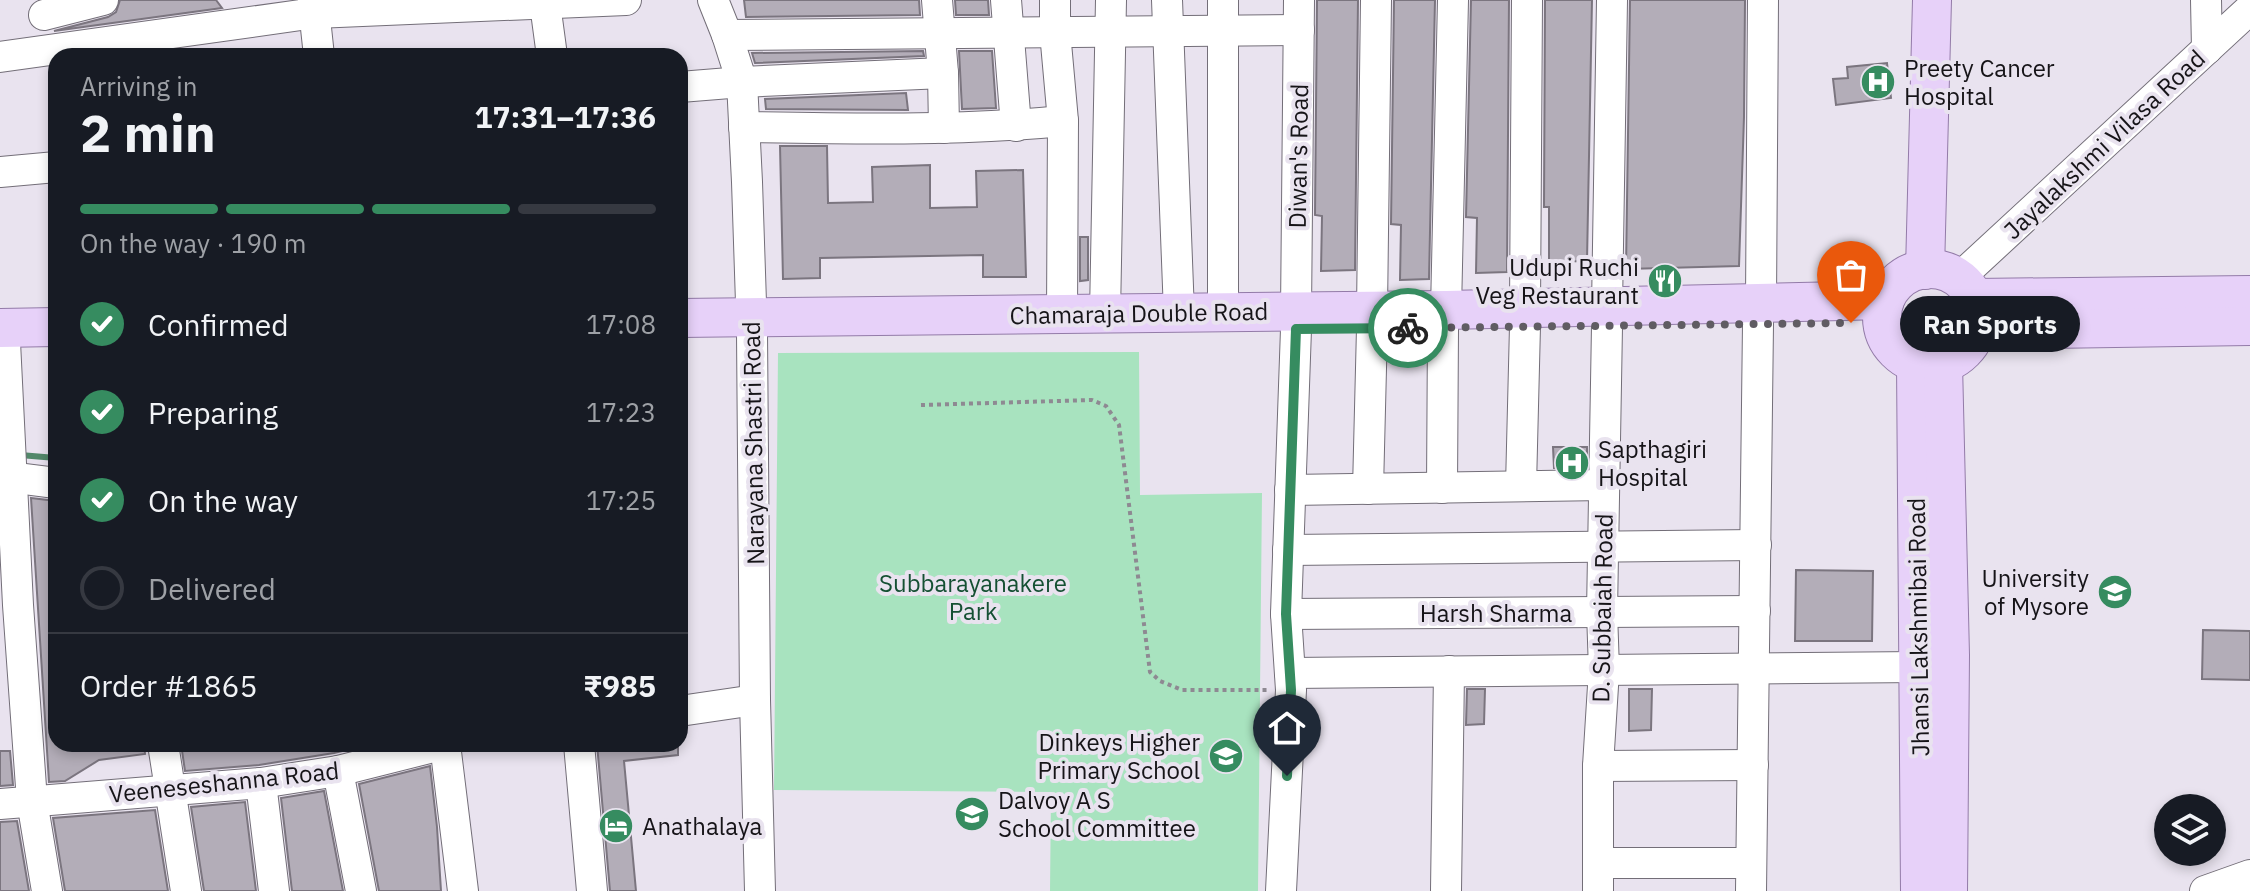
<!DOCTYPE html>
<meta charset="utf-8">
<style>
body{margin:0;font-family:"IBM Plex Sans",sans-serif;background:#242831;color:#f1f3f6;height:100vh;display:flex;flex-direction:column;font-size:30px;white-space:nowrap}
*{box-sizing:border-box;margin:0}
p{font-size:26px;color:#9ea1a6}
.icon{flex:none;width:44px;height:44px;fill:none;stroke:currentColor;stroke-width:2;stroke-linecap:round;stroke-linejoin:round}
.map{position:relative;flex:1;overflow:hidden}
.sheet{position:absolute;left:48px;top:48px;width:640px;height:704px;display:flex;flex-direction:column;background:#171b24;border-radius:24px;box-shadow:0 4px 12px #0003}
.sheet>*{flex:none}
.tools{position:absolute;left:2154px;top:794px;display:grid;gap:16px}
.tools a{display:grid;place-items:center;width:72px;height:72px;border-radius:50%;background:#171b24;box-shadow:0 4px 12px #0003;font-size:40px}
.pin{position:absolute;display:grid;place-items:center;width:68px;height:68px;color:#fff;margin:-82px -34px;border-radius:50% 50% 50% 0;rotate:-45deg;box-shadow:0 0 8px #0007}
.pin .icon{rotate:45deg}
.courier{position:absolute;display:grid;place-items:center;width:80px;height:80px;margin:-40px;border:6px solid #368c60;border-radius:50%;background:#fff;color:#222;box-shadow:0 2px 10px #0007}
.bubble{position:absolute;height:56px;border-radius:28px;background:#171b24;box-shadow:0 4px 12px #0003;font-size:26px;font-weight:800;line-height:56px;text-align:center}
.overview em{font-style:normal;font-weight:800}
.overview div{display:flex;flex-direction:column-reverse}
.overview{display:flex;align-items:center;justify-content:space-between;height:136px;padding:0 32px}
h1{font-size:52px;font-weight:800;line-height:60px}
.bar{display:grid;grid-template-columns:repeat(4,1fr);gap:12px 8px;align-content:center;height:96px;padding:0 32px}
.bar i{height:10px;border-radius:6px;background:#363941}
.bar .active{background:#368c60}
.bar p{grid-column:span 4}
.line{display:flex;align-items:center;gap:20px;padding:0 32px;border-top:2px solid #363941}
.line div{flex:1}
ol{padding:0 32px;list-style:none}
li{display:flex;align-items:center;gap:24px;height:88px}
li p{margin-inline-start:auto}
li .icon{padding:8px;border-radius:50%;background:#368c60;color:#fff;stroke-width:4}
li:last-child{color:#9ea1a6}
li i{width:44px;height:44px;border:4px solid #363941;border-radius:50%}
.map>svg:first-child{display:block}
</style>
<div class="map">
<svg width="2250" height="891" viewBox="0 0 2250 891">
<rect width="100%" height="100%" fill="#e9e3ef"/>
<!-- green -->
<polygon fill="#a8e3bf" points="1139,352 1140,495 1262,493 1258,891 1050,891 1051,792 774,790 778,353"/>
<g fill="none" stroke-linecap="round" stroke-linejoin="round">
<!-- stream -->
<polyline stroke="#52886a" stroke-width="6" points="20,455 56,458"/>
</g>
<!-- building -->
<g fill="#b3adb8" stroke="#7b757f" stroke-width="2">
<polygon points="120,0 216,0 222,8 54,31 108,17 116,12"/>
<polygon points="744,0 919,0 920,15 746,17"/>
<polygon points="955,0 988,0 989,15 956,15"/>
<polygon points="1317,0 1358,0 1355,270 1321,271 1322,216 1315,215"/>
<polygon points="1394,0 1435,0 1429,279 1400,280 1401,225 1391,224"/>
<polygon points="1471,0 1509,0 1507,272 1476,273 1477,218 1466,217"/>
<polygon points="1545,0 1592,0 1587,261 1549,262 1549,207 1544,207"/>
<polygon points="1630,0 1745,0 1744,117 1739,266 1626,269"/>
<polygon points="923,51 924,56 755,63 752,53"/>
<polygon points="959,51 992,51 996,108 962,109"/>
<polygon points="1887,63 1891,98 1836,105 1833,79 1848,78 1847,67"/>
<polygon points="906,93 908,110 766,109 765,99"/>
<polygon points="780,146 827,146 828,203 873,202 872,167 930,165 930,208 977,207 976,171 1023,170 1026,277 983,277 983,255 820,258 820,278 783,279"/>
<polygon points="1080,237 1088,237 1088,280 1080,281"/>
<polygon points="1553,447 1587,447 1587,467 1554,468"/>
<polygon points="31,498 56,501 56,744 144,744 145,754 99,760 65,781 49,782"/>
<polygon points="1796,570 1873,571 1872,641 1795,641"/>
<polygon points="2203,630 2250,631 2250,680 2202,679"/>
<polygon points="1467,689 1485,689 1484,724 1466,725"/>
<polygon points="1629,689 1652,689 1651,730 1629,731"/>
<polygon points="181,744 371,744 334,753 259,765 185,771"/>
<polygon points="597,744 678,744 678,755 624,761 636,891 610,891"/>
<polygon points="0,751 10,751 13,785 0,786"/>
<polygon points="430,766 437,827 441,891 379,891 359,784"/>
<polygon points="324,791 343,891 292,891 281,798"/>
<polygon points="245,802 256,891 204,891 191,807"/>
<polygon points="155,810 168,891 65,891 53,818"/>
<polygon points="17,821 29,891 0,891 0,822"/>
</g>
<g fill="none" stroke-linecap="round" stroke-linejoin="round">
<!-- minor casing -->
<g stroke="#736e78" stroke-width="32">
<g id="minor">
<polyline points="313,0 319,56"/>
<polyline points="713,0 727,35 742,82 747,182 752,333 755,700 760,891"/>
<polyline points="937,0 943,73 944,128"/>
<polyline points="1006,0 1016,126"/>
<polyline points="1055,0 1055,32 1063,121 1062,315"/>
<polyline points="1167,0 1179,313"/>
<polyline points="2206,0 2207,49"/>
<polyline points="545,4 552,56"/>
<polyline points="44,15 103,0"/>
<polyline points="727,35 1299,30"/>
<polyline points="0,57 315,13 626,0"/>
<polyline points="680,87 742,82 943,73"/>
<path d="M744,127c107,2 213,4 319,-6"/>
<polyline points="0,172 56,167"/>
<polyline points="1959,278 2250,9"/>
<polyline points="1761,302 1763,0"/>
<polyline points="1607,307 1612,0"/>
<polyline points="1525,308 1527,0"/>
<polyline points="1372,310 1376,0"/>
<polyline points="1446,310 1453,0"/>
<polyline points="1296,312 1299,0"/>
<polyline points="1223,313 1223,0"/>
<polyline points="1105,314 1111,0"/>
<polyline points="5,342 18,605 32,801 47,891"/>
<polyline points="0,476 56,483"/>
<polyline points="1521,486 1525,326"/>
<polyline points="1442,488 1443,328"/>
<polyline points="1368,489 1372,328"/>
<polyline points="1290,490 1604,485"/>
<polyline points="1288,550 1756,545"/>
<polyline points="1286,614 1755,611"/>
<polyline points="1290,673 1919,667"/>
<polyline points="680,711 755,700"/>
<polyline points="163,744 186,891"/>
<polyline points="579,744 592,891"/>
<polyline points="1598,766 1753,765"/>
<polyline points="338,771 361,891"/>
<polyline points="261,783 274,891"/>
<polyline points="0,804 261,783 338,771 445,744 463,891"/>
<polyline points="1598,863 1751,863"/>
<polyline points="1281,891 1291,690 1286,614 1296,329"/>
<polyline points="1446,891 1449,671"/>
<polyline points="1598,891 1598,766 1604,670 1602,612 1607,326"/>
<polyline points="1751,891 1758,324"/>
<polyline points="2205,891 2250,875"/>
</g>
</g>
<!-- major casing -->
<g stroke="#937ba8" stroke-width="40">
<g id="major">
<circle cx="1930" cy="317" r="48"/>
<polyline points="1925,270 1932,0"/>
<polyline points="1975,298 2250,295"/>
<polyline points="680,318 1446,310 1885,300"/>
<polyline points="0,328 56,327"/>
<polyline points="1977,330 2250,326"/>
<polyline points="1916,363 1920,891"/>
<polyline points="1943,364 1950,655 1948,891"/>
</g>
</g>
<!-- path -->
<polyline stroke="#8e8992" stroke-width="4" stroke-dasharray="4 4" stroke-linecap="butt" points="921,405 1092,400 1106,406 1119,425 1150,672 1160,681 1182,690 1268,690"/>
<!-- minor -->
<use href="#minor" stroke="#fff" stroke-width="30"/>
<!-- major -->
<use href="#major" stroke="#e7d1f9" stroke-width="38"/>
</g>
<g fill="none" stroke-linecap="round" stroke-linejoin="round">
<!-- done -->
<polyline stroke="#605c63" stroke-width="8" stroke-dasharray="0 14.4" points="1408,328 1851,323"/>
<!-- route -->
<polyline stroke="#368c60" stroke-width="10" points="1287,776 1291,690 1286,614 1296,329 1408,328"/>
</g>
<!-- icons -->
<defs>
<g id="hospital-disc" transform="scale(1.8)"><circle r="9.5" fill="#368c60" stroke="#e9e3ef"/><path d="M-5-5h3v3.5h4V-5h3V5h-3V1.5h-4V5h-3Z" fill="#fff"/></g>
<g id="restaurant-disc" transform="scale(1.8)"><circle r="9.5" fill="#368c60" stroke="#e9e3ef"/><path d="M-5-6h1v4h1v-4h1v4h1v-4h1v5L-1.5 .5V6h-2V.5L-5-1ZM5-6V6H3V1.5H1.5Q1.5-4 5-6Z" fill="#fff"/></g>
<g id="university-disc" transform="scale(1.8)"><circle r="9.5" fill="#368c60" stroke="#e9e3ef"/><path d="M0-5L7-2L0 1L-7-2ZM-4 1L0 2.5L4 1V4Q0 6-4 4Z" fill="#fff"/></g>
<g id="school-disc" transform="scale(1.8)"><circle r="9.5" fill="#368c60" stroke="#e9e3ef"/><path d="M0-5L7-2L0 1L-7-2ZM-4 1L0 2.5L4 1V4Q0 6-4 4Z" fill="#fff"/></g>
<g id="hotel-disc" transform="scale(1.8)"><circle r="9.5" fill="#368c60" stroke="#e9e3ef"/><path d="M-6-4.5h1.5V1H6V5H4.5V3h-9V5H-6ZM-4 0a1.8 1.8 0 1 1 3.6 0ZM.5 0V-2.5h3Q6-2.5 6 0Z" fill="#fff"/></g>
</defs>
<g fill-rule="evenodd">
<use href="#hospital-disc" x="1878" y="82"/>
<use href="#restaurant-disc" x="1665" y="281"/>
<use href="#hospital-disc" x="1572" y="463"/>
<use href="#university-disc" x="2115" y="592"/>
<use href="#school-disc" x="1226" y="756"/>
<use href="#school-disc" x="972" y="814"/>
<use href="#hotel-disc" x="616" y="826"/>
</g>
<g text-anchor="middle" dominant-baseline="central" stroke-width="8" stroke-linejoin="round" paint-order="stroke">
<!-- poi labels -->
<g font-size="24" fill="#161418" stroke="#e9e3ef" text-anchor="start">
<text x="1904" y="68">Preety Cancer<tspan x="1904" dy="28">Hospital</tspan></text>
<text x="1639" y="267" text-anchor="end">Udupi Ruchi<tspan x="1639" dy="28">Veg Restaurant</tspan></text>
<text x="1598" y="449">Sapthagiri<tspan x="1598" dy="28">Hospital</tspan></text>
<text x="2089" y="578" text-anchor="end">University<tspan x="2089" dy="28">of Mysore</tspan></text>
<text x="1200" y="742" text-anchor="end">Dinkeys Higher<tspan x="1200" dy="28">Primary School</tspan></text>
<text x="998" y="800">Dalvoy A S<tspan x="998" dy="28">School Committee</tspan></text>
<text x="642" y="826">Anathalaya</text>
</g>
<!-- street labels -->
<g font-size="24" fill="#161418" stroke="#e9e3ef">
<text transform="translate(2104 144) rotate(-43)">Jayalakshmi Vilasa Road</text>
<text transform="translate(1298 156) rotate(-89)">Diwan's Road</text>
<text transform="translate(1139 313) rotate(-1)">Chamaraja Double Road</text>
<text transform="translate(753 443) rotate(-91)">Narayana Shastri Road</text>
<text transform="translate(1602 608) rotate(-89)">D. Subbaiah Road</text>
<text x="1496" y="613">Harsh Sharma</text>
<text transform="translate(1918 627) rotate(-91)">Jhansi Lakshmibai Road</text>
<text transform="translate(224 782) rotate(-6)">Veeneseshanna Road</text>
</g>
<!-- park labels -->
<g font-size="24" fill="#155033" stroke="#e9e3ef">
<text x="973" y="583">Subbarayanakere<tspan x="973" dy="28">Park</tspan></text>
</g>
</g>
</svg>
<div class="tools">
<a><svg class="icon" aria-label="layers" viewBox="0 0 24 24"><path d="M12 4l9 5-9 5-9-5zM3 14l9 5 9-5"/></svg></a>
</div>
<div class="pin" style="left:1851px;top:323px;background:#ea580c"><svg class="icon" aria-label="bag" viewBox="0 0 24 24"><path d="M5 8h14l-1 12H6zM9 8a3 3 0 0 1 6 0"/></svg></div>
<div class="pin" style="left:1287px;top:776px;background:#1f2937"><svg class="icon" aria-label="home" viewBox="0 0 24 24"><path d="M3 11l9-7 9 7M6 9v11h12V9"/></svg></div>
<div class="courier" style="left:1408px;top:328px"><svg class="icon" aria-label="bike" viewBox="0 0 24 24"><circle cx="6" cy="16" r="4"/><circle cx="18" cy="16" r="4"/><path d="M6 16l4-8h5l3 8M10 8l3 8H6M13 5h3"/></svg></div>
<div class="bubble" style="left:1900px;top:296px;width:180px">Ran Sports</div>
<section class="sheet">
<div class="overview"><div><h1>2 min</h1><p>Arriving in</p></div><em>17:31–17:36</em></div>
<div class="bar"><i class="active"></i><i class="active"></i><i class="active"></i><i></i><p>On the way · 190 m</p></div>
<ol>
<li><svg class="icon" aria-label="check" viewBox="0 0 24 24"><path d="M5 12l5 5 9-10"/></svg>Confirmed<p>17:08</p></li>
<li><svg class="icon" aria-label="check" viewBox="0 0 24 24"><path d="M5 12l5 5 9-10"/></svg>Preparing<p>17:23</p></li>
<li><svg class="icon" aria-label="check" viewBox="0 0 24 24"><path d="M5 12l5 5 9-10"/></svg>On the way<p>17:25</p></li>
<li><i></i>Delivered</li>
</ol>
<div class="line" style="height:104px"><div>Order #1865</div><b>₹985</b></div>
</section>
</div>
